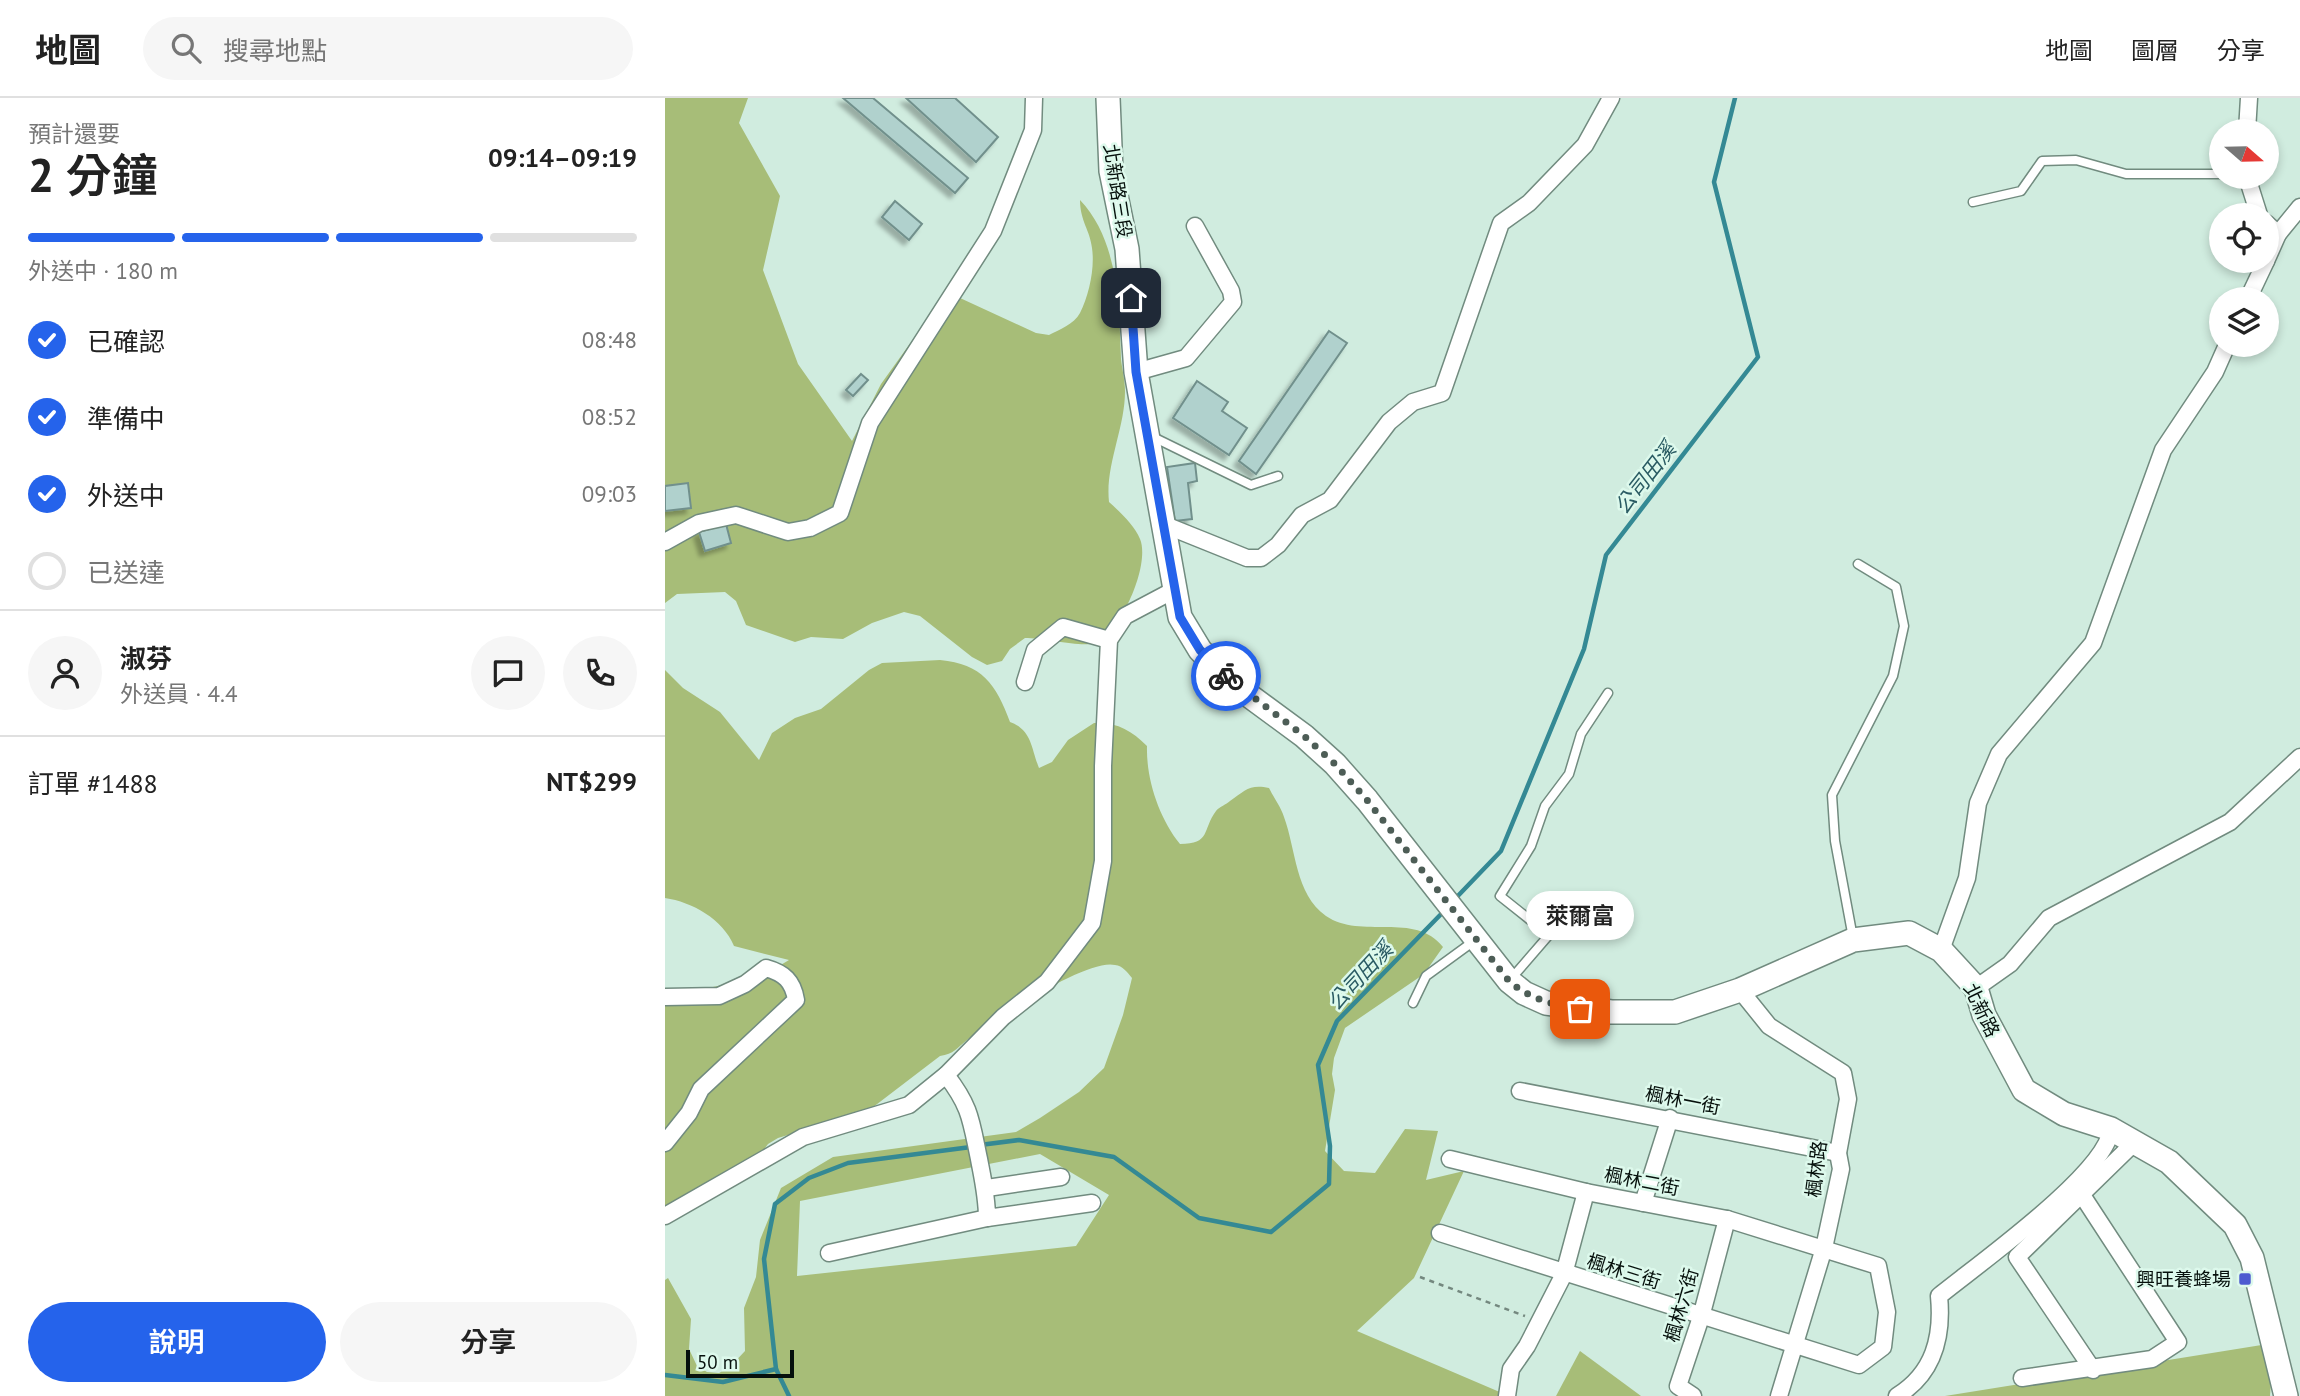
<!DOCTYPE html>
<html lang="zh-TW">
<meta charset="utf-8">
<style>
body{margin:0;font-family:"PT Sans","Noto Sans TC",sans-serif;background:#f6f6f6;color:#222;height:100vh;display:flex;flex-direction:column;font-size:26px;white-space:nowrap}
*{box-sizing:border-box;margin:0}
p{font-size:23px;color:#767676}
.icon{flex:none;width:38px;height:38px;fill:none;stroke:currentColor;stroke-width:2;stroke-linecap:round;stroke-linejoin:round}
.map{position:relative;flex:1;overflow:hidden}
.drawer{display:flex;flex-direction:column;background:#fff;width:665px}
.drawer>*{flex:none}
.needle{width:46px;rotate:110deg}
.tools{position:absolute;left:1544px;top:21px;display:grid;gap:14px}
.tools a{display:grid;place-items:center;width:70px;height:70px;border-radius:50%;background:#fff;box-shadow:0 4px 10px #0003;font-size:35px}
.scale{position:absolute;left:21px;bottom:18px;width:108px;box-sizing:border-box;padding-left:7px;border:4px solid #06100c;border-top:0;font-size:19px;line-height:24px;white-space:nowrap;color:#06100c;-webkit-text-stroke:5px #ddf9ec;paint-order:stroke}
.pin{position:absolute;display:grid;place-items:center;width:60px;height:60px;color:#fff;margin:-30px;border-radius:14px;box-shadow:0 4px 10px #0006}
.courier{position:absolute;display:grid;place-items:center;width:70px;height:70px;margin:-35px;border:5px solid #2563eb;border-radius:50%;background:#fff;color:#222;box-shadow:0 2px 9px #0007}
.bubble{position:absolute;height:49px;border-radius:24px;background:#fff;box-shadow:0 4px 10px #0003;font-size:23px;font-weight:600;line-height:49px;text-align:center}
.overview em{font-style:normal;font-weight:600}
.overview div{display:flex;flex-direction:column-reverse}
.overview{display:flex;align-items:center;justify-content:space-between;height:119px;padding:0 28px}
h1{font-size:46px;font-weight:600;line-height:52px}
.bar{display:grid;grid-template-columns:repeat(4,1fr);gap:10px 7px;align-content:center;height:84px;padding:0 28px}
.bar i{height:9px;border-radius:5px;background:#e0e0e0}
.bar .selected{background:#2563eb}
.bar p{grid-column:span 4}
.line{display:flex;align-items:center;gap:18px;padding:0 28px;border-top:2px solid #e0e0e0}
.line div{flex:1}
.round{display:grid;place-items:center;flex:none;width:74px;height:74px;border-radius:37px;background:#f6f6f6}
ol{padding:0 28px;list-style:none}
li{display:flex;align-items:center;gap:21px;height:77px}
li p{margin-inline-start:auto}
li .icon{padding:7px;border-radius:50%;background:#2563eb;color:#fff;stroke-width:4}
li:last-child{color:#767676}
li i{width:38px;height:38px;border:4px solid #e0e0e0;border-radius:50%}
.button{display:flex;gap:14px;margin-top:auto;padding:14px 28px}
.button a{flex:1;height:80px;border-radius:42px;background:#2563eb;color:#fff;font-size:28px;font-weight:600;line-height:80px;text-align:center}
.button a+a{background:#f6f6f6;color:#222}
header{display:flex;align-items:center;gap:42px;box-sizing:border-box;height:98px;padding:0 35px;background:#fff;border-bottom:2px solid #e0e0e0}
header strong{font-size:33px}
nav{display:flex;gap:38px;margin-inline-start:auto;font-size:24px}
.search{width:490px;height:63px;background:#f6f6f6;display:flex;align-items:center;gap:18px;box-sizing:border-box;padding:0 24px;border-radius:38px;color:#767676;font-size:26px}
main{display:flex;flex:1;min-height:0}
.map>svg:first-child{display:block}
</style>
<header>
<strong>地圖</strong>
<div class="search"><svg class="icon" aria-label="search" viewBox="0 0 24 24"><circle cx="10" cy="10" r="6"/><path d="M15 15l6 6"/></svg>搜尋地點</div>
<nav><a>地圖</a><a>圖層</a><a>分享</a></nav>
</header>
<main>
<section class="drawer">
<div class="overview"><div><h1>2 分鐘</h1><p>預計還要</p></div><em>09:14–09:19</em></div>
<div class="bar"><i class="selected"></i><i class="selected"></i><i class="selected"></i><i></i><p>外送中 · 180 m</p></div>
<ol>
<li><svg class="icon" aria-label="check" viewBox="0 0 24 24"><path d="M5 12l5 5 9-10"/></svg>已確認<p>08:48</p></li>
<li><svg class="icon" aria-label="check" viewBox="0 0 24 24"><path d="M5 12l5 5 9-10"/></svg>準備中<p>08:52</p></li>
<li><svg class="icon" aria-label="check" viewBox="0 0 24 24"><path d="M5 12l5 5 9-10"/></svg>外送中<p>09:03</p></li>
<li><i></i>已送達</li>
</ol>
<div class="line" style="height:126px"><a class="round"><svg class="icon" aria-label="person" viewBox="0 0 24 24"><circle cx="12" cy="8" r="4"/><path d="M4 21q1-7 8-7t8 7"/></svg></a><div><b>淑芬</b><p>外送員 · 4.4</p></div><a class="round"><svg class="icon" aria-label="chat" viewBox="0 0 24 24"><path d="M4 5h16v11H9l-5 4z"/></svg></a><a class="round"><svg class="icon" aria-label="phone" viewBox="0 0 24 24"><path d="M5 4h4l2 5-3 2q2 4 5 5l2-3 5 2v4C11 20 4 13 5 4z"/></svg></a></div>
<div class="line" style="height:91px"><div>訂單 #1488</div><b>NT$299</b></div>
<div class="button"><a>說明</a><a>分享</a></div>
</section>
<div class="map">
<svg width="1635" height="1298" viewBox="0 0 1635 1298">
<defs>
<filter id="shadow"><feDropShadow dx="-5" dy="5" stdDeviation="2" flood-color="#0004"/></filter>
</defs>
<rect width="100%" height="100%" fill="#d0ecdf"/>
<!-- green -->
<g fill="#a7bd78" fill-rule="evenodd">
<path d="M0,0h83l-9,25 41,73 -17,74 35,94 54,77 29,-57 66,-92 89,41 13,2c10,-5 25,-11 31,-22 9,-18 15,-45 12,-65 -2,-18 -12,-27 -12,-48 39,41 39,106 41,159 1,10 4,21 4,32 0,38 -20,74 -16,111 11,10 26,24 31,37 11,26 -21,100 -50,105 -13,2 -49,-6 -65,-6l-15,11 -8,12 -15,4 -15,-8 -52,-41 -16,-4 -32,11 -29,16 -32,-2 -16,5 -49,-17 -10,-24 -11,-9 -48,2 -12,9z"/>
<path d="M275,562c42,4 56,24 70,62 22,8 21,26 29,46l13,-6 16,-22 26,-17c23,-1 37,7 53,23 -1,33 12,72 33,98 31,0 22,-14 36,-33 4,-5 10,-6 14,-10 15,-10 19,-17 39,-13 5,10 12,19 15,29 12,32 11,77 42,99 35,24 89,-5 117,31l-19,27 -79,54 -11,30 -2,16 3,16 -10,61 19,20 31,2 30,-44 33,2 -12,49 38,-9 -50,107 -57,53 152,65h-844v-116l3,-2 23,41 -2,30 8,17 10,6 12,1 11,-6 15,-16 -1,-43 12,-31 4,-37 21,-52 52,-31 183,-25 24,-14 39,-26 25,-24 19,-53 9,-37c-5,-6 -9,-12 -17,-13 -28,-7 -123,56 -148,75 -10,8 -13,14 -27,16l-72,55 -90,27 -10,6 -17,23 -75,38 -11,1v-211c43,-7 86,-11 124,-35l-55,-14c-11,-27 -42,-44 -69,-48v-228l18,18 37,24 39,48 13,-27 23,-15 26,-9 48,-39 13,-7zM375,1056l69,41 -33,51 -279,30 3,-75z"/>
<polygon points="1609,1245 1605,1298 1280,1298"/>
<polygon points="915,1253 976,1298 891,1298"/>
</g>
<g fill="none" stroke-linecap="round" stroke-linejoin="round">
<!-- stream -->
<g stroke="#348994" stroke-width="4.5">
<polyline points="788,803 836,753 919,551 941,457 1093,259 1049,84 1070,0"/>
<polyline points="315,1047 354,1042 449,1059 534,1120 606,1134 664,1086 665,1048 653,967 672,923 780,812"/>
<polyline points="111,1271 124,1298"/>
<polyline points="0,1277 58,1284 111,1271 99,1161 110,1106 144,1080 183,1065 306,1049"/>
</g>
</g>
<!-- building -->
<g fill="#b0d1cd" stroke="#71908c" stroke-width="2" filter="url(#shadow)">
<polygon points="178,0 208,0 303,80 290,95"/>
<polygon points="241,0 290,0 333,39 311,64"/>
<polygon points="230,103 257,126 244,142 217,119"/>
<polygon points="664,233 682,245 591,376 574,363"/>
<polygon points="196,276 203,282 188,298 181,292"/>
<polygon points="532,283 563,304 557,313 582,330 564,357 508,320"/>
<polygon points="530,365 532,383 523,385 527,421 510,423 502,369"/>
<polygon points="23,385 26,410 0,413 0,388"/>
<polygon points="61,426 66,445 40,453 34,434"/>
</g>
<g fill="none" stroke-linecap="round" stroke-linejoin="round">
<!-- service casing -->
<g stroke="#718b7f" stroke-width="11">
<g id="service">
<polyline points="1308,104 1356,93 1377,63 1411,62 1461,76 1556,76"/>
<polyline points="486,338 586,387 613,378"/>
<polyline points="1188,840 1170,743 1167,697 1228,578 1239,528 1231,489 1193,466"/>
<polyline points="845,882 884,837 835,798 866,748 880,708 904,676 916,636 943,595"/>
<polyline points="748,905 761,878 809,843"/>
</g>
</g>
<!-- minor casing -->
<g stroke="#718b7f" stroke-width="19">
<g id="minor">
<polyline points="1582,33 1584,0"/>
<polyline points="1582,79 1594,117"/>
<polyline points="1601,125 1613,136 1601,163"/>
<polyline points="1613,136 1635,109"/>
<polyline points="1583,201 1601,163"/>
<polyline points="471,274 521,260 568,204 566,193 530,128"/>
<polyline points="500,427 582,460 596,460 613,447 637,417 665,402 724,324 748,304 777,295 836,125 864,105 920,47 946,0"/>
<polyline points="0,444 34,425 71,417 123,434 145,430 175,415 205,325 328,133 368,32 369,0"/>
<polyline points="360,584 370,552 398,529 444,542"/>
<polyline points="1276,852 1302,780 1313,705 1334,656 1428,545 1498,352 1550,274 1562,247"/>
<polyline points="1311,890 1345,866 1384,820 1565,724 1635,659"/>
<polyline points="1075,892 1104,928 1178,975 1183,1001 1173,1055 1176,1071 1159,1150 1114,1298"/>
<path d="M0,899l54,-1 26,-12 21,-16c18,5 27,13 30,32l-95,89 -12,24 -24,30"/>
<path d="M281,977c25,32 25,46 33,84 4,21 8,38 8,59l105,-15"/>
<polyline points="855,993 1173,1055"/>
<polyline points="322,1090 396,1079"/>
<polyline points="978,1105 1005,1020"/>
<polyline points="0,1118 138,1039 244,1007 281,977 338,919 382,884 427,825 438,763 438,668 444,542 460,518 511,491"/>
<polyline points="775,1135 1194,1267 1218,1249 1222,1214 1213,1168 1062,1121 921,1094 785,1061"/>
<polyline points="164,1155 322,1120"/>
<polyline points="1428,1272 1352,1159 1471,1043"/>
<polyline points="1357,1280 1487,1261 1513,1244 1417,1097"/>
<polyline points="842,1298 846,1271 862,1248 899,1176 921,1094"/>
<polyline points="1028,1298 1013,1288 1036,1219 1062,1121"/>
<path d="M1232,1298c37,-23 46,-59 42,-100 38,-31 168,-123 172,-167"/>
</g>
</g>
<!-- secondary casing -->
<g stroke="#718b7f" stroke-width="26">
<polyline id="secondary" points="443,0 446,73 462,151 471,274 515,519 535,552 567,585 639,638 670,666 702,702 844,883 859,895 881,905 946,914 1010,914 1075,892 1188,842 1244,835 1276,852 1311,890 1319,917 1359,992 1399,1016 1446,1031 1504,1064 1570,1127 1587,1160 1621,1298"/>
</g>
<!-- path -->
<polyline stroke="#74887f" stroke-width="2.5" stroke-dasharray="5 5" stroke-linecap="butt" points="755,1179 860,1218"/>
<!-- service -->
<use href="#service" stroke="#fff" stroke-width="8"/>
<!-- minor -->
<use href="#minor" stroke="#fff" stroke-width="16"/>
<!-- secondary -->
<use href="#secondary" stroke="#fff" stroke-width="23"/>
</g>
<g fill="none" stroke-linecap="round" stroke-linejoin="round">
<!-- done -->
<path stroke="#4d5d56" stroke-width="7" stroke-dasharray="0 12.6" d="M561,578l78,60 31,28 32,36 142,181c22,19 43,23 71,28"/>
<!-- route -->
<polyline stroke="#2563eb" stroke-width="9" points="466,200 471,274 515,519 535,552 561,578"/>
</g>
<!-- markers -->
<rect fill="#4d5bd0" stroke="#ddf9ec" stroke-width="2.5" x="1573" y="1174" width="14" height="14" rx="3.5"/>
<g text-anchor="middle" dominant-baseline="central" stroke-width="5" stroke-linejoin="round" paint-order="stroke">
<!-- street labels -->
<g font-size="19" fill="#06100c" stroke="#ddf9ec">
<text transform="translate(453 93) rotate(81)">北新路三段</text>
<text transform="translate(1317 912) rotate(64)">北新路</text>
<text transform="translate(1018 1002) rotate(11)">楓林一街</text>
<text transform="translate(1151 1071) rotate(-83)">楓林路</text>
<text transform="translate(977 1083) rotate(11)">楓林二街</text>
<text transform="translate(959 1173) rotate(17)">楓林三街</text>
<text transform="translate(1016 1207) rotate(-74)">楓林六街</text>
</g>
<!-- poi labels -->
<g font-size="19" fill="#06100c" stroke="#ddf9ec" text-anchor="end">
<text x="1566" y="1181">興旺養蜂場</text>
</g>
<!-- water labels -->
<g font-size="21" font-style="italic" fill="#2a5b63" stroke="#ddf9ec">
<text transform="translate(980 380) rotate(-52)">公司田溪</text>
<text transform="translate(695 878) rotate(-47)">公司田溪</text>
</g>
</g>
</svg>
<div class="tools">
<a><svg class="needle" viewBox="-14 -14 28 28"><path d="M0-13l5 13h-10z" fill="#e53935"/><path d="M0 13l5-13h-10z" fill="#767676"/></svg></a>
<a><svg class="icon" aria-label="locate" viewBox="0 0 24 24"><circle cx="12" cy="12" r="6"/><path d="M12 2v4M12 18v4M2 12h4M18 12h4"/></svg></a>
<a><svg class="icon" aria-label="layers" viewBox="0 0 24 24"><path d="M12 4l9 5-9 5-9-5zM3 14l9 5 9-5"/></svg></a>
</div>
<div class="scale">50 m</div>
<div class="pin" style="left:915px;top:911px;background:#ea580c"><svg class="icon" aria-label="bag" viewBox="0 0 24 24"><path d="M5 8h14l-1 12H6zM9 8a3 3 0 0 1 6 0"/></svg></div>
<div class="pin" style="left:466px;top:200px;background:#1f2937"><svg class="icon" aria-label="home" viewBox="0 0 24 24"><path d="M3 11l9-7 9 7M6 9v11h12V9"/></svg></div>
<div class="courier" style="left:561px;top:578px"><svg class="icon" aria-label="bike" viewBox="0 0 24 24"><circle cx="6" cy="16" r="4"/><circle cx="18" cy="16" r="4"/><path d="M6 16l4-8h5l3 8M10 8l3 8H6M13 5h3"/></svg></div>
<div class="bubble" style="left:861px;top:793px;width:108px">萊爾富</div>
</div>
</main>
